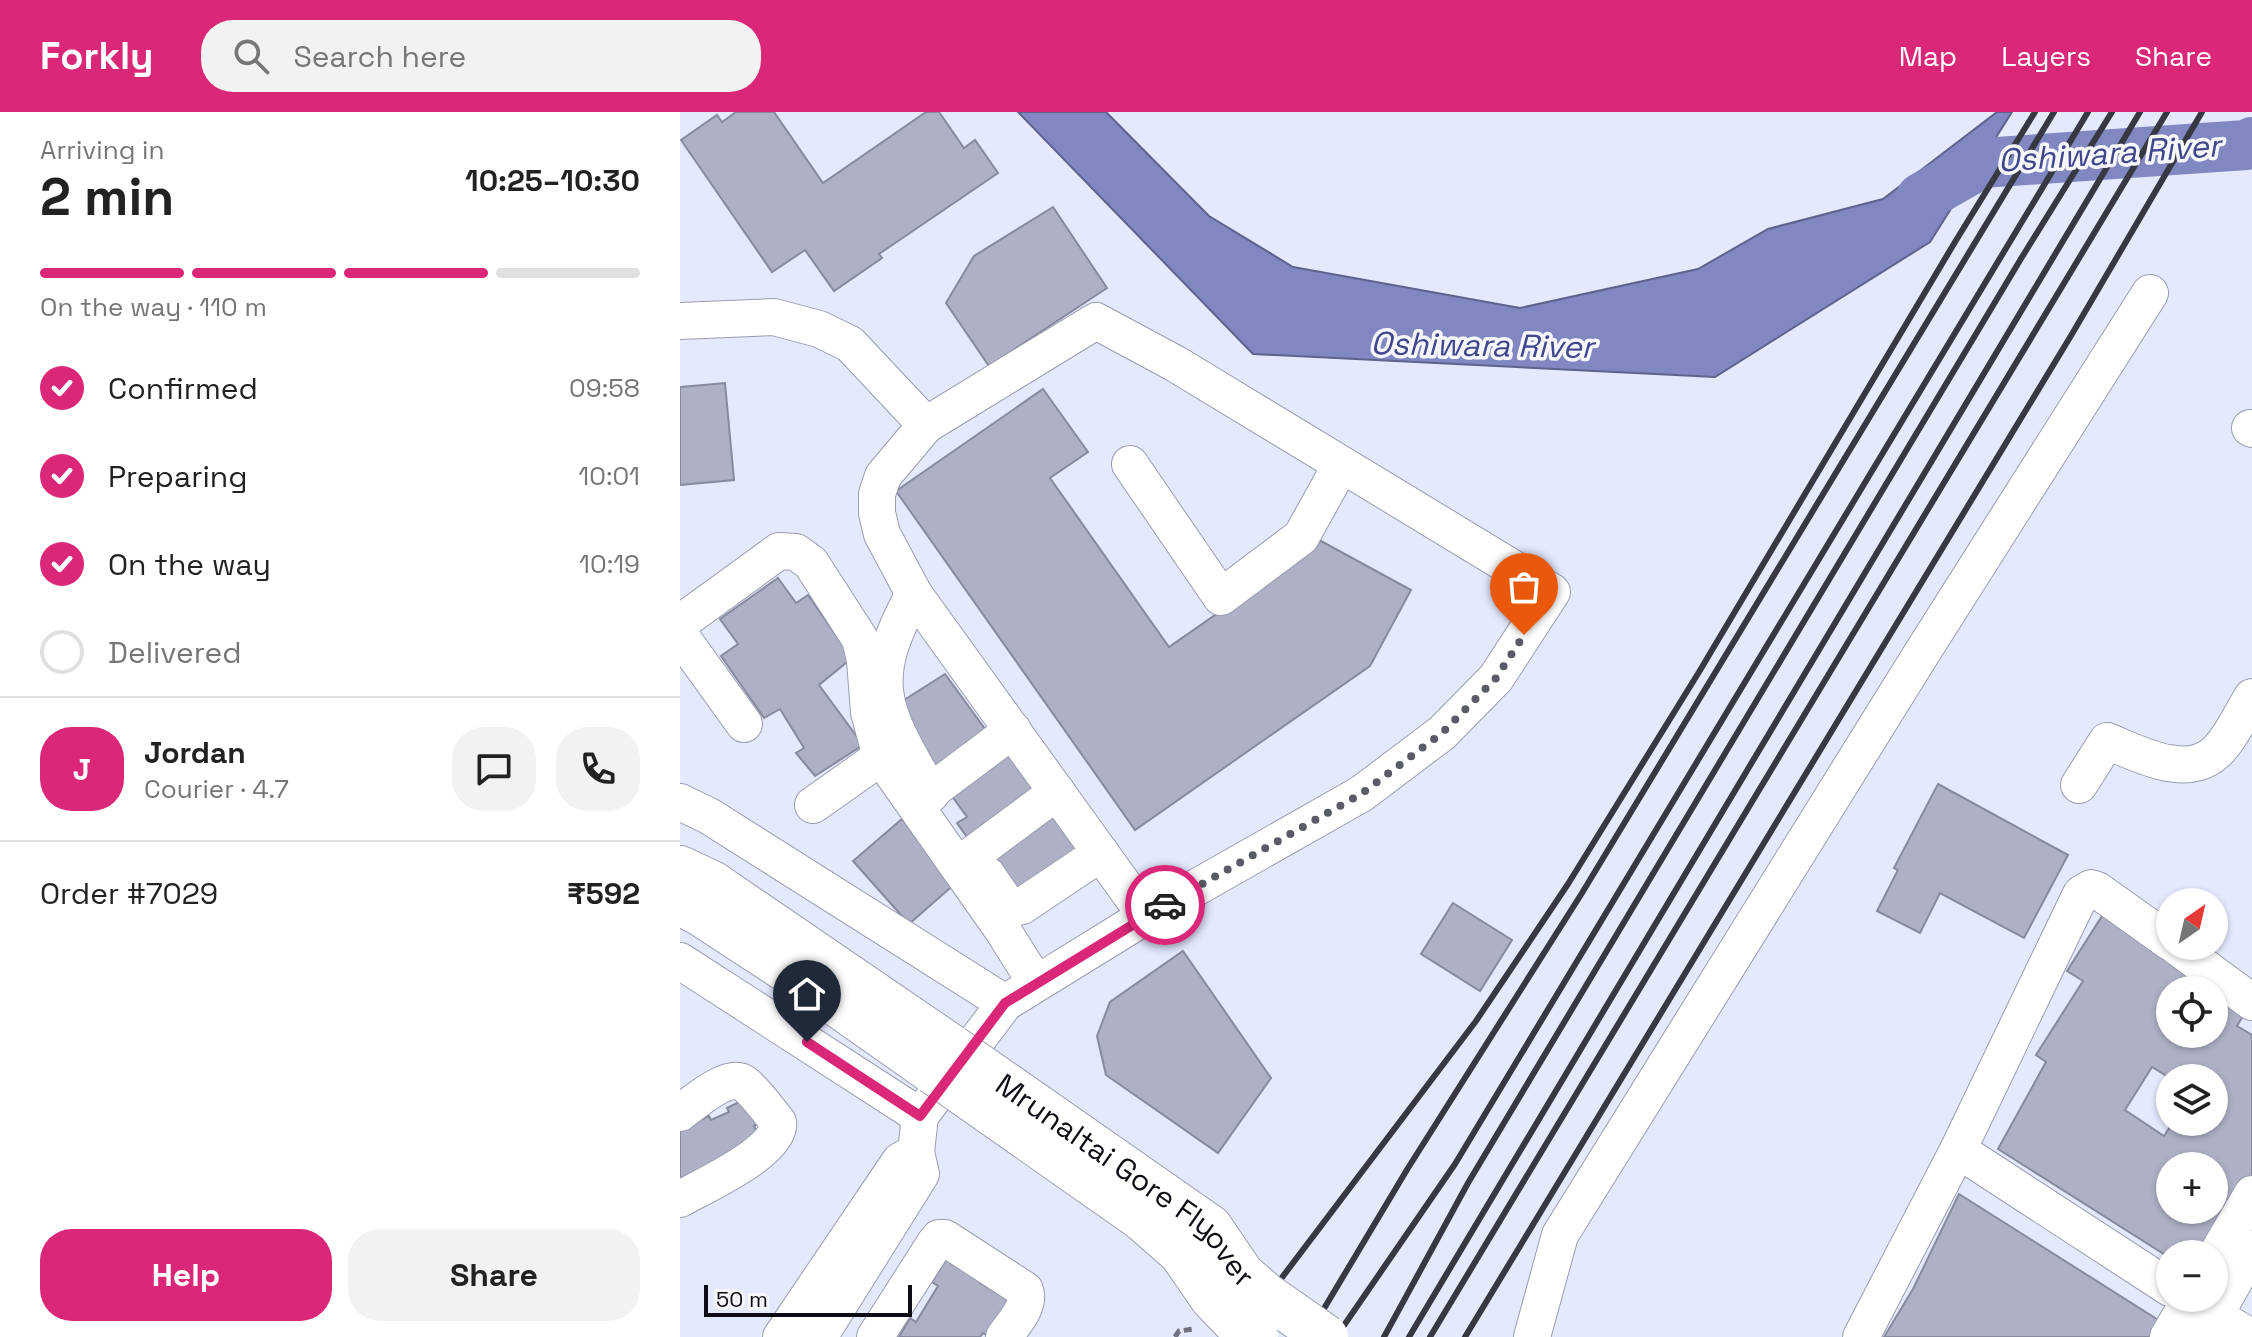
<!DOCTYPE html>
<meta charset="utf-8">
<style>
body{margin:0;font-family:"Space Grotesk",sans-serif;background:#f2f2f2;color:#222;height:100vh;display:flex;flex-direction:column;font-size:30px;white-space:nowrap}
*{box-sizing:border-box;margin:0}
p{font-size:26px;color:#767676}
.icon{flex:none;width:44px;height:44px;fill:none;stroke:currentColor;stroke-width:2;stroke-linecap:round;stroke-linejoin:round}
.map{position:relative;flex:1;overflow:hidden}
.sheet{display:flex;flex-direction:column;background:#fff;width:680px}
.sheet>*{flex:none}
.needle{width:52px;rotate:34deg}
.controls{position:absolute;left:1476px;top:776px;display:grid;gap:16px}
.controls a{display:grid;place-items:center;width:72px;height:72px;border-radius:50%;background:#fff;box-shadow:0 2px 6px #0004;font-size:40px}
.scale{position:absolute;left:24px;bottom:20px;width:208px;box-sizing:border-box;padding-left:8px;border:4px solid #0d0e15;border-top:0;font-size:22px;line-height:28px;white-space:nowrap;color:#0d0e15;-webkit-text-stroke:6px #f6f7fb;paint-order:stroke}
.pin{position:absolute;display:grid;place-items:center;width:68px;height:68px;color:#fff;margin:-82px -34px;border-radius:50% 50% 50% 0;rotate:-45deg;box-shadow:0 0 8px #0007}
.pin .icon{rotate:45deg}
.courier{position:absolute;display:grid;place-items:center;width:80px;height:80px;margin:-40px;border:6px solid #db2777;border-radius:50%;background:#fff;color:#222;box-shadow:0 2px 10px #0007}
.headline em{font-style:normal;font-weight:700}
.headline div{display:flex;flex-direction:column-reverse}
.headline{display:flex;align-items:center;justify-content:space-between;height:136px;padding:0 40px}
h1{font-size:52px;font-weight:700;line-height:60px}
.bar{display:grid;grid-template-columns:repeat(4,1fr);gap:12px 8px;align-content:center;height:96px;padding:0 40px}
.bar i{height:10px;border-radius:6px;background:#e0e0e0}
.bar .active{background:#db2777}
.bar p{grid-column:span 4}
.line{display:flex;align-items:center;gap:20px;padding:0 40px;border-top:2px solid #e0e0e0}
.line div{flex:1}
.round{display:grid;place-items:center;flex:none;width:84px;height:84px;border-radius:32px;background:#f2f2f2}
ol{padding:0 40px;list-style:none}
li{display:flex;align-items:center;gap:24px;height:88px}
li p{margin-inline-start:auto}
li .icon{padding:8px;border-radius:50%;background:#db2777;color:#fff;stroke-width:4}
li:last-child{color:#767676}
li i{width:44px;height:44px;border:4px solid #e0e0e0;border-radius:50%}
.button{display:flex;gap:16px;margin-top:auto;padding:16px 40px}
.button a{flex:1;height:92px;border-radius:32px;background:#db2777;color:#fff;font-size:32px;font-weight:700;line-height:92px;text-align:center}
.button a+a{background:#f2f2f2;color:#222}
header{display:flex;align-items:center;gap:48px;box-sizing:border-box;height:112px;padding:0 40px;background:#db2777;color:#fff}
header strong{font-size:38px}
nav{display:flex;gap:44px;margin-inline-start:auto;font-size:28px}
.search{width:560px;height:72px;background:#f2f2f2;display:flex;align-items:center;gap:20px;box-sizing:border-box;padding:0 28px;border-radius:32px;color:#767676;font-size:30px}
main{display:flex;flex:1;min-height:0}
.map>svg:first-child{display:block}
</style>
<header>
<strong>Forkly</strong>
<div class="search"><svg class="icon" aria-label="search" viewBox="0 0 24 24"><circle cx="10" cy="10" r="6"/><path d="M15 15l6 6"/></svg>Search here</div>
<nav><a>Map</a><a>Layers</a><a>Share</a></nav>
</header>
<main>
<section class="sheet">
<div class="headline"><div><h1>2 min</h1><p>Arriving in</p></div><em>10:25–10:30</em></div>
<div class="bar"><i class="active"></i><i class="active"></i><i class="active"></i><i></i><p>On the way · 110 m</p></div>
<ol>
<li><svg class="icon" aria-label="check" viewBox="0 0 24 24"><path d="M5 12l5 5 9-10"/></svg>Confirmed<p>09:58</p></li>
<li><svg class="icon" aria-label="check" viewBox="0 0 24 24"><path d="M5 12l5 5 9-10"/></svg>Preparing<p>10:01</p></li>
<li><svg class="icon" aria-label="check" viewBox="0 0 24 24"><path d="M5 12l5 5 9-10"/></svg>On the way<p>10:19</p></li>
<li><i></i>Delivered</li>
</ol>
<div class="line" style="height:144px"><b class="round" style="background:#db2777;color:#fff">J</b><div><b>Jordan</b><p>Courier · 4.7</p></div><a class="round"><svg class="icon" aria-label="chat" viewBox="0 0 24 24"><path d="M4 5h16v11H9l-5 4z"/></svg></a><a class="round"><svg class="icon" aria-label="phone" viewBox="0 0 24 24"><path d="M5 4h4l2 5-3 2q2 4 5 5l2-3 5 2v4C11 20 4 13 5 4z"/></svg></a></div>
<div class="line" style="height:104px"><div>Order #7029</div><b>₹592</b></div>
<div class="button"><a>Help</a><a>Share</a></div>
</section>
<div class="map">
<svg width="1572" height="1225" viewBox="0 0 1572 1225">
<rect width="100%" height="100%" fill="#e5e9fe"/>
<!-- water -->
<polygon fill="#8087c1" stroke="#5e638d" stroke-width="2" points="338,0 426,0 529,104 613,155 840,196 1018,157 1088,117 1203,87 1317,0 1332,0 1250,130 1035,265 573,242"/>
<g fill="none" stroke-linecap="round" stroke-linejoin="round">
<!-- river -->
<polyline stroke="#8087c1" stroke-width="50" points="1241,86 1302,51 1566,33 1572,30"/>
</g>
<!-- building -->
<g fill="#aeb1c5" stroke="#878a9d" stroke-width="2" fill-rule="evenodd">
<polygon points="56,0 94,0 143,71 246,0 259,0 284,36 295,28 318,61 199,142 202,146 154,179 125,138 92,160 1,28 37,3 42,10"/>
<polygon points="373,95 427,176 309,254 266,191 294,144"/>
<polygon points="45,271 54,368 0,373 0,275"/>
<polygon points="363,277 408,340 370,366 489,535 641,429 731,478 690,554 455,718 216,379"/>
<polygon points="98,466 116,491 128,483 172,546 139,573 183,633 135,664 116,641 124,636 100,597 84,606 41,544 58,532 40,507"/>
<polygon points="265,562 308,621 255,659 213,595"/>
<polygon points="324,634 360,684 292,732 277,711 287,705 266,676"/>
<polygon points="1258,672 1388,743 1344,826 1260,781 1240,821 1197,799 1218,758 1214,756"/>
<polygon points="367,692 402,739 333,791 305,738"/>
<polygon points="222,707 277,770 229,812 173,749"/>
<polygon points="773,791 832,828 800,879 741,842"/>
<path d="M1424,801l145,93 -12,20 15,9v143l-50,76h-32v4l-172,-109 48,-87 -10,-7 47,-74 -16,-10zM1490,878h44v44h-44zM1472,955l18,11h44v44h-41l-9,14 -39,-26zM1490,1054h44v44h-44z"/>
<polygon points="503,839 591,966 538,1041 426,963 417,924 430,890"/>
<polygon points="63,988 84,1009 74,1014 78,1022 0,1080 0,1017 29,1004 31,1008 49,1000 47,996"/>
<polygon points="1279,1082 1491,1216 1485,1225 1204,1225 1233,1177"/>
<polygon points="271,1139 306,1161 300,1171 331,1189 309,1224 303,1221 300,1225 219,1225 230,1206 236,1210 258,1174 252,1170"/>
</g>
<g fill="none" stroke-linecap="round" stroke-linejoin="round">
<!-- minor casing -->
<g stroke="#999cb0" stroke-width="38">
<g id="minor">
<polyline points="0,209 94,205 139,217 170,232 246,313 203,364 197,382 197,401 202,422 234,482 466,804"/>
<polyline points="1570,316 1572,317"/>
<polyline points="450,352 541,485 621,425 661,353"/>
<path d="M234,482c-50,91 -31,115 17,200"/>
<polyline points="0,511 99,439 116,440 131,451 180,527 185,548 189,600 201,645 322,817 356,871"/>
<polyline points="0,523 64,612"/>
<path d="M1399,673l28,-44c30,12 77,38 107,13 16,-13 27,-40 38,-57"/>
<polyline points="250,680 333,618"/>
<polyline points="0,690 29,704 325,891"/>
<polyline points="133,693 201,645"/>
<polyline points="292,743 377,680"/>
<polyline points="307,763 325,789 335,796 342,794 421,741"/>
<polyline points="1496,834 1572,890"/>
<polyline points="0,849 240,1004"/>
<path d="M0,1001c14,-10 49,-42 65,-29 12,10 23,26 33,38 5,28 -75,64 -98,77"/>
<polyline points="1278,1038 1490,1176"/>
<polyline points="1534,1147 1572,1082"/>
<polyline points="1506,1186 1564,1221"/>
<polyline points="101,1225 220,1049 236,1040"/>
<polyline points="139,1225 241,1062 236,1040 240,1004 325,891 466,804 681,682 762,621 816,566 872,480 496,252 416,209 246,313"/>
<path d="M195,1225l60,-94 4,-5h6l80,52c6,16 -12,34 -21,47"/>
<polyline points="852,1225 880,1123 1240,544 1470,181"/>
<polyline points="1181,1225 1278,1038 1401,782 1411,776 1417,778 1490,830"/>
<polyline points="1488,1225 1511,1186"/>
<polyline points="1523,1225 1572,1137"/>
</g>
</g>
<!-- major casing -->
<g stroke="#999cb0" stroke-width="46">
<g id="major">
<polyline points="0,756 32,771 272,935"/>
<polyline points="0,791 21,802 128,872 253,960"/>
</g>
</g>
<!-- path -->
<polyline stroke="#707280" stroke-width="5" stroke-dasharray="8 4" stroke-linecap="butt" points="495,1225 499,1219 514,1217"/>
<!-- minor -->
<use href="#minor" stroke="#fff" stroke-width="36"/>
<!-- major -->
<use href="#major" stroke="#fff" stroke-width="44"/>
<!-- rail -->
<g stroke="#363842" stroke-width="6">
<polyline points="557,1225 796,909 888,772 1019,560 1275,130 1355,0"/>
<polyline points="627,1225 728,1056 902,781 1374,0"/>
<polyline points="656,1225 775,1052 1408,0"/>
<polyline points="704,1225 788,1071 1342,145 1432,0"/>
<polyline points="729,1225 1460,0"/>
<polyline points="750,1225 1487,0"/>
<polyline points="785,1225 1392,222 1522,0"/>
</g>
<!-- major-bridge casing -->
<g stroke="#999cb0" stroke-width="46" stroke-linecap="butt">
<g id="major-bridge">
<path id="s1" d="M272,935l258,180 32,47 24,21 60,42"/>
<polyline points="253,960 461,1106 501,1141 532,1186 557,1212 576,1225"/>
</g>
</g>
<!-- major-bridge -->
<use href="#major-bridge" stroke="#fff" stroke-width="44"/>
</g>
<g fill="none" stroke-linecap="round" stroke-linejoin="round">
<!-- done -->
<polyline stroke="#595b67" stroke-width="8" stroke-dasharray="0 14.4" points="485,793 681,682 762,621 816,566 844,523"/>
<!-- route -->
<polyline stroke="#db2777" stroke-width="10" points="127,930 240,1004 325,891 485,793"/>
</g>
<g text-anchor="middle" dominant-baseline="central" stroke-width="7" stroke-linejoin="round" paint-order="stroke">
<!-- street labels -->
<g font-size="30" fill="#0d0e15" stroke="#f6f7fb">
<text stroke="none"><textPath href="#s1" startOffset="220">Mrunaltai Gore Flyover</textPath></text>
</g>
<!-- water labels -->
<g font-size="32" font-style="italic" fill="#42468e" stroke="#f6f7fb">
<text transform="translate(1429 41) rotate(-4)">Oshiwara River</text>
<text transform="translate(802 233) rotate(1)">Oshiwara River</text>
</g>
</g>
</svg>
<div class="controls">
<a><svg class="needle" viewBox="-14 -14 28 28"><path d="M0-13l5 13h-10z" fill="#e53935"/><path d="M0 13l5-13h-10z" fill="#767676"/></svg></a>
<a><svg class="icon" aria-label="locate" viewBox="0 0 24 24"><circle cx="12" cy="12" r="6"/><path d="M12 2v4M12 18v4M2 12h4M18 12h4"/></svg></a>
<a><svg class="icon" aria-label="layers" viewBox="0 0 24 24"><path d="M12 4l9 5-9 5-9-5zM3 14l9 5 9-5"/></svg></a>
<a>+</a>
<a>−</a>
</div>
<div class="scale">50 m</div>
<div class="pin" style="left:844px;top:523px;background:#ea580c"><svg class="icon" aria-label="bag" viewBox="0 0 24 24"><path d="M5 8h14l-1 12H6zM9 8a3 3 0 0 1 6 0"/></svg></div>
<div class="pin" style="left:127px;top:930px;background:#1f2937"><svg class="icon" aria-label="home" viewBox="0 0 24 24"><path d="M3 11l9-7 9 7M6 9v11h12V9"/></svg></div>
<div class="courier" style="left:485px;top:793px"><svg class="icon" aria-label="car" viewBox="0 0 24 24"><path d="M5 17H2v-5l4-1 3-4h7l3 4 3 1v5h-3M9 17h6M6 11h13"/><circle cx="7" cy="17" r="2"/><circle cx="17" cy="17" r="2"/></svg></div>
</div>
</main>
